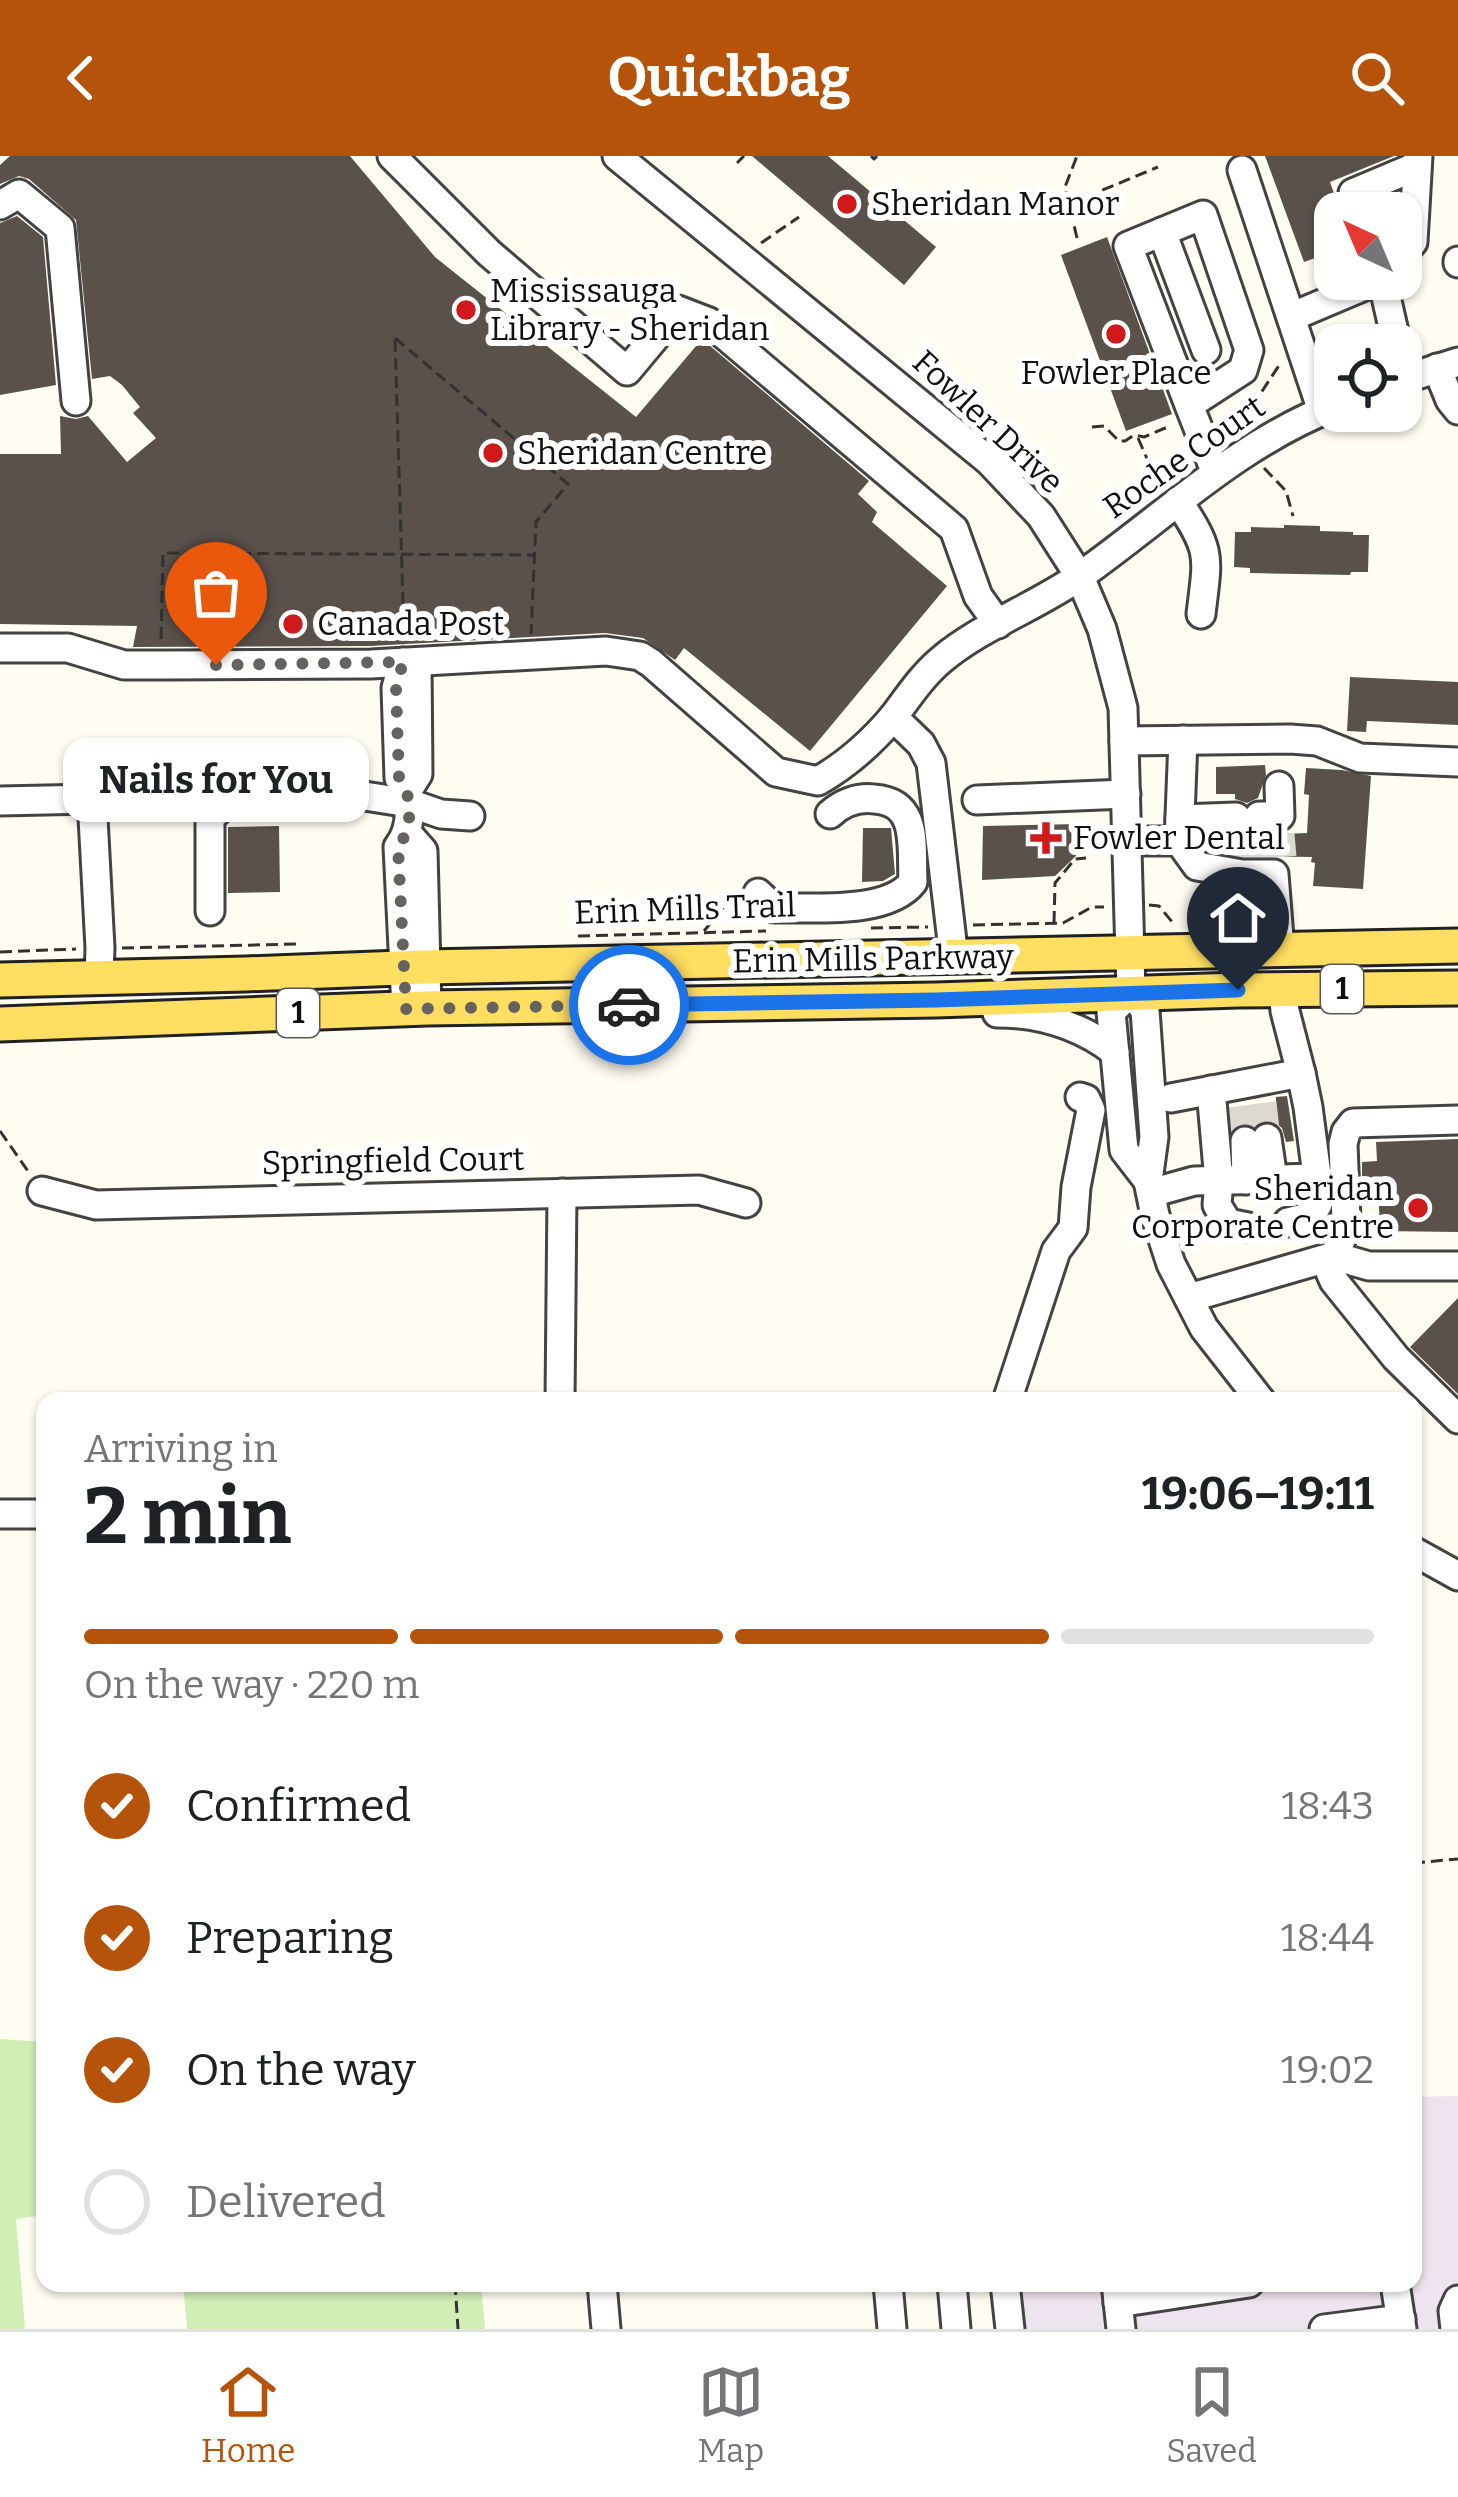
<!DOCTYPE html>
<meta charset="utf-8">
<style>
body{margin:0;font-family:Bitter,serif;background:#f2f2f2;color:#202124;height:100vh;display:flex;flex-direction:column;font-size:45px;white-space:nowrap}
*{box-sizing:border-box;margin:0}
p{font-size:39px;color:#757577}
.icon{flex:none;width:66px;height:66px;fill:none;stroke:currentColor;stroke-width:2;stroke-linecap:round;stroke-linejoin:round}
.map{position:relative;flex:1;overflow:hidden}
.sheet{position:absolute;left:36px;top:1236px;width:1386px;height:900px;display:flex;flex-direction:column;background:#fff;border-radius:24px;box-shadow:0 3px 9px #0004}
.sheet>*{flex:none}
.needle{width:78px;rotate:316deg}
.tools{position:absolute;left:1314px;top:36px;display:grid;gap:24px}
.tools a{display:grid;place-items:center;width:108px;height:108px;border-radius:24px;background:#fff;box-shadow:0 3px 9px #0004;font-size:60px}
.pin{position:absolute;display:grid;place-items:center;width:102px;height:102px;color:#fff;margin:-123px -51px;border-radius:50% 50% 50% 0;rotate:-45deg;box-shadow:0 0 12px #0007}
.pin .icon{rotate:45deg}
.courier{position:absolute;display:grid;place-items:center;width:120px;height:120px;margin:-60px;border:9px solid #1a73e8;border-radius:50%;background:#fff;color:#222;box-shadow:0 3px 15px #0007}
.bubble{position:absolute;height:84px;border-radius:24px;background:#fff;box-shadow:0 3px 9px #0004;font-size:39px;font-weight:700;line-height:84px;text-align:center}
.summary em{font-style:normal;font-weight:700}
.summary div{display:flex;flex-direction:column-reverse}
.summary{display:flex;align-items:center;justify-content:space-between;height:204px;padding:0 48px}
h1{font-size:78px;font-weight:700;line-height:90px}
.bar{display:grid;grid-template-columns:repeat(4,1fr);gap:18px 12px;align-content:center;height:144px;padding:0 48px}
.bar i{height:15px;border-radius:9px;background:#e0e0e0}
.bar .current{background:#b45309}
.bar p{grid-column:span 4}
ol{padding:0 48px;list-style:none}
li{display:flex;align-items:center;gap:36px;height:132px}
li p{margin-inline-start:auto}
li .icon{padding:12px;border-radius:50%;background:#b45309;color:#fff;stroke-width:4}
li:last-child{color:#757577}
li i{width:66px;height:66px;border:6px solid #e0e0e0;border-radius:50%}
header{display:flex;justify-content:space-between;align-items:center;height:156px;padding:0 48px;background:#b45309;color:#fff;font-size:54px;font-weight:700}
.tabs{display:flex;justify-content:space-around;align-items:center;height:168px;border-top:3px solid #e0e0e0;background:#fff;font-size:33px;color:#757577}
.tabs a{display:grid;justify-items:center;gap:6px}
.tabs .current{color:#b45309}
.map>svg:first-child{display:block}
</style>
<header><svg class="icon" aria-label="back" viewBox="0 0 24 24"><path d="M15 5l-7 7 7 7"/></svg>Quickbag<svg class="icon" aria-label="search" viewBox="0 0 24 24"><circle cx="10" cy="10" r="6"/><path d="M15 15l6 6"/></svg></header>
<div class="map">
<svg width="1458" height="2173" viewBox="0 0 1458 2173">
<rect width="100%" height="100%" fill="#fffdf2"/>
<!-- industrial -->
<polygon fill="#eee4ef" points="1458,1940 1458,2173 1021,2173 1020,2127 1413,2127 1413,1941"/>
<!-- green -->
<g fill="#d2eeb7">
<polygon points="0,1883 45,1886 45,2059 16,2063 25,2173 0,2173"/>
<polygon points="183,2127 481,2127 485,2173 187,2173"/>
</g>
<!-- building -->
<g fill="#5a514b">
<polygon points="10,0 350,0 435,101 636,261 702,183 869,325 858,338 877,356 872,366 947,430 810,595 684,492 675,504 643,482 605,477 370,490 133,491 137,470 0,468 0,298 61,298 60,260 76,263 88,260 127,306 156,282 133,257 140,251 122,229 110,220 92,223 76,64 29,23 19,20 0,28 0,9"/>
<polygon points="752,0 828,0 936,91 904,129"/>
<polygon points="1265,0 1394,0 1330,26 1341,57 1335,57 1335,95 1304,106"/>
<polygon points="17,60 43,81 56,229 0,239 0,67"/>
<polygon points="1107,81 1172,258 1126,275 1061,99"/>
<polygon points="1284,369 1320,370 1320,375 1353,376 1353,379 1369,379 1368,416 1351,416 1350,419 1250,417 1250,412 1234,411 1235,376 1251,376 1251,371 1284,372"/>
<polygon points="1350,521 1458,526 1458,569 1367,565 1366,576 1347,575"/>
<polygon points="1265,609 1266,619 1258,642 1247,647 1235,643 1235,638 1216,638 1216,611"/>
<polygon points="1306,612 1342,614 1371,620 1363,733 1313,730 1315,707 1311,706 1312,701 1244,700 1207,693 1206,680 1237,679 1248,674 1260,679 1307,677 1309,639 1304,638"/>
<polygon points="1081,668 1076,700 1055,720 982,724 983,670"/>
<polygon points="279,670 280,736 228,737 228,671"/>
<polygon points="863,672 891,672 895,718 883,725 862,726"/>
<polygon points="1287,940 1294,985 1286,986 1282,972 1273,965 1263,964 1254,970 1243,967 1232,973 1231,952 1276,946 1276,941"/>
<polygon points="1458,983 1458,1076 1380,1075 1378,1029 1370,1029 1370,1021 1362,1021 1362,1006 1377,1005 1376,986"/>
<polygon points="1458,1142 1458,1238 1410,1191"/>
</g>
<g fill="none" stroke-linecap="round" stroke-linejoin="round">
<!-- minor-tunnel -->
<g stroke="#dbd9d0" stroke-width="27" stroke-dasharray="27 14" stroke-linecap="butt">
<polyline points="1281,678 1283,701"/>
<polyline points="1218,679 1218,703"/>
<polyline points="1262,679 1262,702"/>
<polyline points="1243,702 1243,661"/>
<polyline points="1263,947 1267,982"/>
<polyline points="1241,950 1245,985"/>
</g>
<!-- minor casing -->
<g stroke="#434343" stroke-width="33">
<g id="minor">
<polyline points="392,0 489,97 627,215 678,154 709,166 954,373 978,440 998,468"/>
<polyline points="617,0 989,305 1041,360 1080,421 1102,473 1123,552 1131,836"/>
<polyline points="1242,14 1322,255"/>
<polyline points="0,49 19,38 60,72 76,245"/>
<polyline points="1360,57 1353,37 1417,10"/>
<polyline points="1162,76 1206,194"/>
<polyline points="1401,100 1413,86 1418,0"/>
<polyline points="1458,107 1458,105"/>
<polyline points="1382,123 1397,189"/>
<polyline points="1291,161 1381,123"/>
<polyline points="1437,212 1450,244 1458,254"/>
<polyline points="1401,224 1458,206"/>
<polyline points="1189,249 1128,90 1203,59 1249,194 1243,214 1189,249 1215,315"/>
<path d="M1178,345c34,51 30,54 23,113"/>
<path d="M0,492h68l56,17h46l201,-1 235,-13 34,5 11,7 125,109 42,9c28,-16 55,-40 76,-65 15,-20 28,-40 47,-56 40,-34 99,-55 142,-86 83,-59 156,-131 252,-168"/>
<path d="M403,506l-7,26 3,90c15,19 13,51 -1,69l8,162"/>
<polyline points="893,561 921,588 931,607 954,802"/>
<polyline points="1124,585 1290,583 1317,585 1360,602 1458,606"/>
<polyline points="408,634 418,618 417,506"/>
<polyline points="92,643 262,630 352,638 409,647 441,658 470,660"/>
<polyline points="977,644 1126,638"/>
<polyline points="0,645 92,643 100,792 99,821"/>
<polyline points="1259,660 1280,660 1279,630"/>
<polyline points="1180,663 1236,661"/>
<polyline points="408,678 423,695 427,852"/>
<polyline points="1127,685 1179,685 1183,584"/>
<polyline points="1179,685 1197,710 1242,718 1274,718 1280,794"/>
<path d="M758,737l16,15c40,-1 113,7 139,-26 -2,-35 7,-80 -39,-83 -16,-2 -32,4 -44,15"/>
<polyline points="210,755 210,662 227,646 254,645"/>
<polyline points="1131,836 1145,854 1154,981 1148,1025 1155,1059 1171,1108 1204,1172 1261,1245"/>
<polyline points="1131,836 1111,856 1124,994 1148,1025"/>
<path d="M997,857c44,0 83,12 118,39"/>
<polyline points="1211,934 1219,1025 1217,1049 1228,1067 1248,1071"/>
<polyline points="1171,942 1301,917 1285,855 1283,834"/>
<polyline points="1267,982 1273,1023"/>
<polyline points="1245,985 1246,1024"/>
<polyline points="42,1035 96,1049 699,1034 746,1047"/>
<polyline points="1151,1037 1194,1025 1316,1022"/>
<path d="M1288,1066c17,-4 27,-5 32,-24l-12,-91 -7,-34"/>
<polyline points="1458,1110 1369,1110 1334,1100 1330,1116 1334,1125 1396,1202 1458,1263"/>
<polyline points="1189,1142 1334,1100 1344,1077 1346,1064 1343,988 1346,976 1353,967 1458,964"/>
<polyline points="560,1245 562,1037"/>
<polyline points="1007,1245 1056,1095 1073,1072 1076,1031 1091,954 1086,943 1080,941"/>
<polyline points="0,1358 45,1358"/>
<polyline points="1413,1395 1458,1420"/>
<polyline points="602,2127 606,2173"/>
<polyline points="888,2127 892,2173"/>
<polyline points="952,2127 956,2173"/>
<polyline points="1005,2127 1010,2173"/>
<polyline points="1116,2127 1121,2173"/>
<polyline points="1395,2127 1402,2173"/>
<polyline points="1118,2147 1249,2127"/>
<polyline points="1324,2173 1401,2163"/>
<polyline points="1455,2173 1453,2155 1458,2144"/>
</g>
</g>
<!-- major casing -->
<g stroke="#212121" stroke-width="39">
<g id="major">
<polyline points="0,824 246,818 426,811 1458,790"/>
<polyline points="0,868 427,852 936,844 1238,834 1458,832"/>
</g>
</g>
<!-- path -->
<g stroke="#323232" stroke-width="3" stroke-dasharray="12 6" stroke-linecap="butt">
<polyline points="871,0 874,3 877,0"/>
<polyline points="737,7 744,0"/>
<polyline points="1069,48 1158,11"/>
<polyline points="1077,82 1065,31 1077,0"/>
<polyline points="761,87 799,61"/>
<polyline points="395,182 568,328 536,366 531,478"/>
<polyline points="395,184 404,480"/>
<polyline points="1247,267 1247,258 1280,208"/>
<polyline points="1092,271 1104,270 1119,285 1125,285 1134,279 1144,281 1170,270"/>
<polyline points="1138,282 1158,328"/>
<polyline points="1264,312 1286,335 1293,360"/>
<polyline points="161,483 163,397 535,399"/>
<polyline points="1149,749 1159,750 1173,767"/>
<polyline points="1054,767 1055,727 1075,703 1086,702"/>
<polyline points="973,769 1063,767 1092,751 1104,751"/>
<polyline points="871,772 928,771"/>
<polyline points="704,775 735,738"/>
<polyline points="578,780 766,775"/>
<polyline points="122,792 298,788"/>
<polyline points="0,796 76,793"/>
<polyline points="0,975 30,1018"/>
<polyline points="1413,1707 1458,1703"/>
<polyline points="455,2127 458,2173"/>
</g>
<!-- minor -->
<use href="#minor" stroke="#fff" stroke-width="27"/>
<!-- major -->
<use href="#major" stroke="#ffde62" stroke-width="33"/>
</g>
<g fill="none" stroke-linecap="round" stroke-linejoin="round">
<!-- done -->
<path stroke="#64635f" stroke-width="12" stroke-dasharray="0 21.6" d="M216,509l187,-3 -7,26 3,90c15,19 13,51 -1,69l8,162 223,-4"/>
<!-- route -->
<polyline stroke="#1a73e8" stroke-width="15" points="629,849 936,844 1238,834"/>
</g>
<!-- markers -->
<g fill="#cf191b" stroke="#fff" stroke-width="4.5">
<circle cx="847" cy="48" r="12"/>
<circle cx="466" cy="154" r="12"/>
<circle cx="1116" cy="178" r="12"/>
<circle cx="493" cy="297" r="12"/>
<circle cx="293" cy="468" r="12"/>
<path d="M1040 664h12v12h12v12h-12v12h-12v-12h-12v-12h12z"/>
<circle cx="1418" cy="1052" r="12"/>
</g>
<g text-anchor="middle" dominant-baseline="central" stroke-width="12" stroke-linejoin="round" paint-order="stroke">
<!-- shield labels -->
<g fill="#fff" stroke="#585858" stroke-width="3">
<rect x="1321" y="809" width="42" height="48" rx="9"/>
<rect x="277" y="833" width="42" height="48" rx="9"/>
</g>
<g font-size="30" font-weight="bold" fill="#101010">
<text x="1342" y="833">1</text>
<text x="298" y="857">1</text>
</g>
<!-- poi labels -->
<g font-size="33" fill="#101010" stroke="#fff" text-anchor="start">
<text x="871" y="48">Sheridan Manor</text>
<text x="490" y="135">Mississauga<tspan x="490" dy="38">Library - Sheridan</tspan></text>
<text x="1116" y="217" text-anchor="middle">Fowler Place</text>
<text x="517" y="297">Sheridan Centre</text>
<text x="317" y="468">Canada Post</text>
<text x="1073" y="682">Fowler Dental</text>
<text x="1394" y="1033" text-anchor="end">Sheridan<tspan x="1394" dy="38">Corporate Centre</tspan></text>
</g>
<!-- street labels -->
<g font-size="33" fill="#101010" stroke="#fff">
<text transform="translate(988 266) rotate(43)">Fowler Drive</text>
<text transform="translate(1184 301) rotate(-35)">Roche Court</text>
<text transform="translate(685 753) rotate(-2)">Erin Mills Trail</text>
<text transform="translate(873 803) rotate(-1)">Erin Mills Parkway</text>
<text transform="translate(393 1005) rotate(-1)">Springfield Court</text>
</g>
</g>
</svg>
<div class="tools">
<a><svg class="needle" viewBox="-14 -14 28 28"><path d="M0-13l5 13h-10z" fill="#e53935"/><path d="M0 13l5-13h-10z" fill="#757577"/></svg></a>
<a><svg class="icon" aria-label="locate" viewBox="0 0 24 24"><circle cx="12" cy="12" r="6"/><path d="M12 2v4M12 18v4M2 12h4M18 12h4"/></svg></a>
</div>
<div class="pin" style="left:216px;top:509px;background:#ea580c"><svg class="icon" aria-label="bag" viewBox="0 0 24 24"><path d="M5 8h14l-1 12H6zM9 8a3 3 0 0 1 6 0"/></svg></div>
<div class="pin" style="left:1238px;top:834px;background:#1f2937"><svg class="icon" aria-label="home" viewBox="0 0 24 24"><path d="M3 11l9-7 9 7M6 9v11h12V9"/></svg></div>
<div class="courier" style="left:629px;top:849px"><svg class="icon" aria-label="car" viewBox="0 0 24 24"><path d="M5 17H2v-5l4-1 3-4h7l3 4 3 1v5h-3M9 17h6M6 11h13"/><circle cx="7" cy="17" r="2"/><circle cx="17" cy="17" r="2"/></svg></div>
<div class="bubble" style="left:63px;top:582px;width:306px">Nails for You</div>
<section class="sheet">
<div class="summary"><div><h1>2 min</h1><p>Arriving in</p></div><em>19:06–19:11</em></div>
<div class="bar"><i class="current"></i><i class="current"></i><i class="current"></i><i></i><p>On the way · 220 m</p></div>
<ol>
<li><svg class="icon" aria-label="check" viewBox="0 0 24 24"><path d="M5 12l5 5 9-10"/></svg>Confirmed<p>18:43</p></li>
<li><svg class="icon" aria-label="check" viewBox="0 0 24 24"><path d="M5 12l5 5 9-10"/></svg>Preparing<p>18:44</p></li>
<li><svg class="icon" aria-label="check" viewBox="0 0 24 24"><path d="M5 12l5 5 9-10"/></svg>On the way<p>19:02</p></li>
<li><i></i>Delivered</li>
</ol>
</section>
</div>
<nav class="tabs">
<a class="current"><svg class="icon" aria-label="home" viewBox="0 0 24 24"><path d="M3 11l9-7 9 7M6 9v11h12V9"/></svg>Home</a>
<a><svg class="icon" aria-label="map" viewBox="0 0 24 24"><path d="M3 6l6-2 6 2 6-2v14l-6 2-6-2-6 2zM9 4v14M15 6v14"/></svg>Map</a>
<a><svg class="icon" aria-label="saved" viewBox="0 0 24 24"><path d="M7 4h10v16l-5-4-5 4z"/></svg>Saved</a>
</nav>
